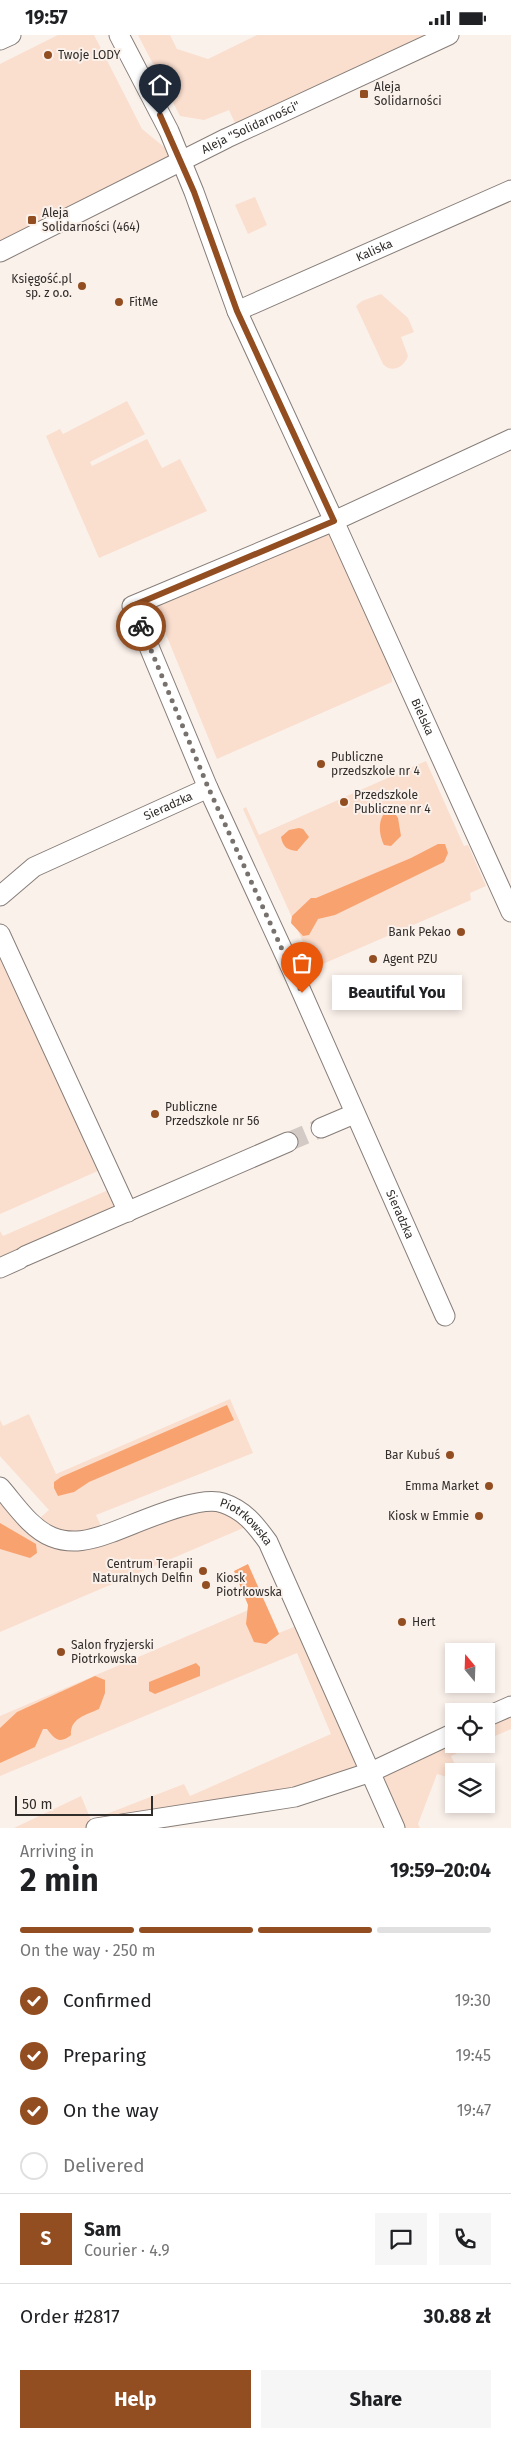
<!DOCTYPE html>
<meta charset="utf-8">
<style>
body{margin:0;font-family:"Fira Sans",sans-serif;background:#f6f6f6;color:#202124;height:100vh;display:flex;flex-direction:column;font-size:19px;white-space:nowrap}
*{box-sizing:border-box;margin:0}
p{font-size:16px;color:#757577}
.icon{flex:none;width:28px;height:28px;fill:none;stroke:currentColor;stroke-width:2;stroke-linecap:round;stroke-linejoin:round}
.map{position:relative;height:1793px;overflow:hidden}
.side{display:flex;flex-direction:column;background:#fff;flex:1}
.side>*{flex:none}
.needle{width:32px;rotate:341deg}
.buttons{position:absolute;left:445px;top:1608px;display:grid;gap:10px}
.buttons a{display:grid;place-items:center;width:50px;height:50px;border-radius:0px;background:#fff;box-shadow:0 2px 8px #0003;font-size:25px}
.scale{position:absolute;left:15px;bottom:12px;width:138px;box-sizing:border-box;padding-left:5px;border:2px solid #312d2b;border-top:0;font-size:14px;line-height:18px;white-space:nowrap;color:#312d2b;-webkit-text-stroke:4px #fbf1eb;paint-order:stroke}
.pin{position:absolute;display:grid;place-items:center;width:42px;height:42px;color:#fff;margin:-51px -21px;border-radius:50% 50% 50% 0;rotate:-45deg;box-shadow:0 0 5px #0007}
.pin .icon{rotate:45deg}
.courier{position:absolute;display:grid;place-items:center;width:50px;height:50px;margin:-25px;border:4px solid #924e21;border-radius:50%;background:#fff;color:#222;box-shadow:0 1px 6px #0007}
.bubble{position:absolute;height:35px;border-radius:0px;background:#fff;box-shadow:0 2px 8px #0003;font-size:16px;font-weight:700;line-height:35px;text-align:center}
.headline em{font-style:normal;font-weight:700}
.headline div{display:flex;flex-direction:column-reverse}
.headline{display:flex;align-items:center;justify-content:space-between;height:85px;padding:0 20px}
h1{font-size:32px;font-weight:700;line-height:38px}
.bar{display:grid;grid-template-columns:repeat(4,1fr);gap:8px 5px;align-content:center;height:60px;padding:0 20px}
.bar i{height:6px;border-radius:4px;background:#e0e0e0}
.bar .on{background:#924e21}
.bar p{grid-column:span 4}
.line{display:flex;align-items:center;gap:12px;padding:0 20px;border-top:1px solid #e0e0e0}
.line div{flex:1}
.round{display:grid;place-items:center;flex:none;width:52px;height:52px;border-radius:0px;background:#f6f6f6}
ol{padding:0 20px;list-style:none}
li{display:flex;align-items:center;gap:15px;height:55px}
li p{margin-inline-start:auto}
li .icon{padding:5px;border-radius:50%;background:#924e21;color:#fff;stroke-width:4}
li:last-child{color:#757577}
li i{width:28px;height:28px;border:2px solid #e0e0e0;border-radius:50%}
.cta{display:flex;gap:10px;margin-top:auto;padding:10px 20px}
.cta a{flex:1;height:58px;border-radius:0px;background:#924e21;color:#fff;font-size:20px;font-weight:700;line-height:58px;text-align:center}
.cta a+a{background:#f6f6f6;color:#202124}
.status{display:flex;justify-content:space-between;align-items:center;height:35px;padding:0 25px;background:#fff;direction:ltr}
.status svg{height:14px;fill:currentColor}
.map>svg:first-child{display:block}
</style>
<div class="status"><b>19:57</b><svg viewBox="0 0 49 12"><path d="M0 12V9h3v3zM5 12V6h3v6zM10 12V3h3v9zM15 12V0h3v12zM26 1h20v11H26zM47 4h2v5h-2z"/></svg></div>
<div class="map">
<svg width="511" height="1793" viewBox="0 0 511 1793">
<rect width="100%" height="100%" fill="#fbf1eb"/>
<!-- green -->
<g fill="#fadece">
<polygon points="58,0 94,0 142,94 181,126 0,217 0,29"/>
<polygon points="138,0 170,0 177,14 208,24 257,0 425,0 235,88 229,75 204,85 180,81"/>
<polygon points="255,162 267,190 248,199 235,170"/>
<path d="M381,259l27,24 6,14 -13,5 7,19c-4,11 -16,18 -25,8l-27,-58 6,-5z"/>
<polygon points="127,366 145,399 90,427 92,431 147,404 162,433 180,424 207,476 99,523 46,401 60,394 63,399"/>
<polygon points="336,491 389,608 392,647 217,724 163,592 149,571"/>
<polygon points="426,726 464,811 468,810 486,851 470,858 471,865 295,941 288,927 308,918 243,774 246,772 259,800"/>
<polygon points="0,899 107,1132 0,1179"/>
<polygon points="115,1152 128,1177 0,1233 0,1196 3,1201"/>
<polygon points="230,1364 253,1418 96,1480 105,1500 194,1468 255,1488 0,1597 0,1452 33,1489 49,1475 0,1421 0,1385 3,1391 29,1379 56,1439"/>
<polygon points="265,1568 279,1598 304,1588 371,1737 454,1698 454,1709 478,1709 451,1721 458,1736 454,1736 450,1743 437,1739 418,1789 420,1793 395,1793 370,1738 96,1793 14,1793 81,1761 91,1785 184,1749 190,1761 331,1699 297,1618 0,1741 0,1681"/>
<polygon points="511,1661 511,1694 486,1705 486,1682 494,1679"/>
</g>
<!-- forest -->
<g fill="#f8a26f">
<path d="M391,773l7,10 3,18 -10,10 -7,-1c-6,-12 -7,-30 7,-37z"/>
<path d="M299,793l4,1 6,8 -12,14c-10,-1 -14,-4 -16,-14l8,-7z"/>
<polygon points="438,809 445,809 448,818 444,827 335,880 318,884 309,900 303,901 291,888 292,881 311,863 316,863 411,823"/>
<polygon points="227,1370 234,1385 89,1447 74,1457 58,1461 54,1453 54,1447 61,1442"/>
<polygon points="0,1488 36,1509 37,1518 30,1523 0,1514"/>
<polygon points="248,1529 279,1599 266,1609 254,1607 246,1589 248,1570 234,1536"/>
<polygon points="196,1628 200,1632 200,1641 155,1659 149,1656 149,1647"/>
<path d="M95,1641l10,4v13l-6,16c-13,6 -29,9 -28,26 -12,10 -17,3 -24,-6h-4l-8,18 -35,16v-35l17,-16z"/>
</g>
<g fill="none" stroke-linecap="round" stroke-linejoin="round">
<!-- minor-tunnel -->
<polyline stroke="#d3cac5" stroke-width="19" stroke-dasharray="19 9" stroke-linecap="butt" points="288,1107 321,1093"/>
<!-- minor casing -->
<g stroke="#867d78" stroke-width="21">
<g id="minor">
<path id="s1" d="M119,0l50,96 25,61 43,119 97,210 -202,85 76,182 83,180 154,348"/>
<polyline points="0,5 11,0"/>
<path id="s2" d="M0,217l227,-114 222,-103"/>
<path id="s3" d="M237,276l274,-121"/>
<path id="s4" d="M511,404l-177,82 177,391"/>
<path id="s5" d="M0,861l34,-29 174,-79"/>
<polyline points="0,899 128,1177"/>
<polyline points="321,1093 354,1079"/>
<polyline points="25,1221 288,1107"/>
<polyline points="0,1233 20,1224"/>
<path id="s6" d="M0,1452c15,17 30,41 52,50 20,8 39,3 58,-4 26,-9 88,-39 113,-30 21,7 32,21 45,39l127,286"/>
<polyline points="486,1682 511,1671"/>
<polyline points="96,1793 295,1762 371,1737 454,1698"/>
</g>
</g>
<!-- minor -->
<use href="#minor" stroke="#fff" stroke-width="19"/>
</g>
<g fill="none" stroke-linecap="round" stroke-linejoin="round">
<!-- done -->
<polyline stroke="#78726e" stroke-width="5" stroke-dasharray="0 9" points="141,591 208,752 302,958"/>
<!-- route -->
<polyline stroke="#924e21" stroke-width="6" points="141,591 132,571 334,486 237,276 194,157 160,80"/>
</g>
<!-- markers -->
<g fill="#924e21" stroke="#fbf1eb" stroke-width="2">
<circle cx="48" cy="20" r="5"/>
<rect x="359" y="54" width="10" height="10" rx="2.5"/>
<rect x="27" y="180" width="10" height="10" rx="2.5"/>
<circle cx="82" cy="251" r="5"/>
<circle cx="119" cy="267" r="5"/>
<circle cx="321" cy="729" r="5"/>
<circle cx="344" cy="767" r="5"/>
<circle cx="461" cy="897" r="5"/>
<circle cx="373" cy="924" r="5"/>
<circle cx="155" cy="1079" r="5"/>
<circle cx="450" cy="1420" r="5"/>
<circle cx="489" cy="1451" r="5"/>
<circle cx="479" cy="1481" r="5"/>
<circle cx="203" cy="1536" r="5"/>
<circle cx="206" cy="1550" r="5"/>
<circle cx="402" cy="1587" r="5"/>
<circle cx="61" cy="1617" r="5"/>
</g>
<g text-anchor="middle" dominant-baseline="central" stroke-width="4" stroke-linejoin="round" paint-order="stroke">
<!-- poi labels -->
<g font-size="12" fill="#312d2b" stroke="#fbf1eb" text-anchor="start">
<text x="58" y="20">Twoje LODY</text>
<text x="374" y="52">Aleja<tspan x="374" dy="14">Solidarności</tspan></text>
<text x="42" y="178">Aleja<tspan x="42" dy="14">Solidarności (464)</tspan></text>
<text x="72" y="244" text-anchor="end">Księgość.pl<tspan x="72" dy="14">sp. z o.o.</tspan></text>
<text x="129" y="267">FitMe</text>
<text x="331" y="722">Publiczne<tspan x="331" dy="14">przedszkole nr 4</tspan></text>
<text x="354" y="760">Przedszkole<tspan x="354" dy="14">Publiczne nr 4</tspan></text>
<text x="451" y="897" text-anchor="end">Bank Pekao</text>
<text x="383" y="924">Agent PZU</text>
<text x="165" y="1072">Publiczne<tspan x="165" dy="14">Przedszkole nr 56</tspan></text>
<text x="440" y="1420" text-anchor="end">Bar Kubuś</text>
<text x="479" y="1451" text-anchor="end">Emma Market</text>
<text x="469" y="1481" text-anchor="end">Kiosk w Emmie</text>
<text x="193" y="1529" text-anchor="end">Centrum Terapii<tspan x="193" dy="14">Naturalnych Delfin</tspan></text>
<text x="216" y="1543">Kiosk<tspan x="216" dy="14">Piotrkowska</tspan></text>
<text x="412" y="1587">Hert</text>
<text x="71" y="1610">Salon fryzjerski<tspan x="71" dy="14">Piotrkowska</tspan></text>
</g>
<!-- street labels -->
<g font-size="12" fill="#312d2b" stroke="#fbf1eb">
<text stroke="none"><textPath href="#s2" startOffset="280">Aleja "Solidarności"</textPath></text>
<text stroke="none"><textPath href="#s3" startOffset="150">Kaliska</textPath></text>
<text stroke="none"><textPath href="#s4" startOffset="410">Bielska</textPath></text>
<text stroke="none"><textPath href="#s5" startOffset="192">Sieradzka</textPath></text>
<text stroke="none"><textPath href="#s1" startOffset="1416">Sieradzka</textPath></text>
<text stroke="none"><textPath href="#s6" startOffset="281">Piotrkowska</textPath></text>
</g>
</g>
</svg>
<div class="buttons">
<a><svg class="needle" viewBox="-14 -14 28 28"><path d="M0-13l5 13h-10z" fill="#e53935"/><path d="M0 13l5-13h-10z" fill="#757577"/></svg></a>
<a><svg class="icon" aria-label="locate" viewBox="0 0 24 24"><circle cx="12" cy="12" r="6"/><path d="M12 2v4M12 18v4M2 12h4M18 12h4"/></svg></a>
<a><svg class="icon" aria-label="layers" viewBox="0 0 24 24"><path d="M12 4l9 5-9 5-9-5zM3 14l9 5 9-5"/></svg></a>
</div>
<div class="scale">50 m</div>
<div class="pin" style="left:302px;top:958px;background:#ea580c"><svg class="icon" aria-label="bag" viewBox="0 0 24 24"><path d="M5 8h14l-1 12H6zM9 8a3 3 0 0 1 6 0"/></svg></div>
<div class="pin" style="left:160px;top:80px;background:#1f2937"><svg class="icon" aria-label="home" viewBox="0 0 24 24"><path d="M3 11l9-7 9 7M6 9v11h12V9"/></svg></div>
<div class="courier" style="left:141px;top:591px"><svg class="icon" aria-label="bike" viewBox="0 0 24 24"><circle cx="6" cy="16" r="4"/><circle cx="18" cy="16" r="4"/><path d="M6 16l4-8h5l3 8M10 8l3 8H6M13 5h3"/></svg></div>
<div class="bubble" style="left:332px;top:940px;width:130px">Beautiful You</div>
</div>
<section class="side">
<div class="headline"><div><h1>2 min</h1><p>Arriving in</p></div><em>19:59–20:04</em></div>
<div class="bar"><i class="on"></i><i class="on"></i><i class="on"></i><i></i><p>On the way · 250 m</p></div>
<ol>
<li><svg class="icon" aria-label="check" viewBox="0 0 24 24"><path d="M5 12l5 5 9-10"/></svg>Confirmed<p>19:30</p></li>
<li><svg class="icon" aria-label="check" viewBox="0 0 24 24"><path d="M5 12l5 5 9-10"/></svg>Preparing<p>19:45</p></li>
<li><svg class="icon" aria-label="check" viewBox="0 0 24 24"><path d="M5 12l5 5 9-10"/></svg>On the way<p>19:47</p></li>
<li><i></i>Delivered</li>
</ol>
<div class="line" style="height:90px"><b class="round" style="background:#924e21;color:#fff">S</b><div><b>Sam</b><p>Courier · 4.9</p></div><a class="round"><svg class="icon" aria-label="chat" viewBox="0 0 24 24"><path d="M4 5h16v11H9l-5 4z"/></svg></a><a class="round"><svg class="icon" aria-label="phone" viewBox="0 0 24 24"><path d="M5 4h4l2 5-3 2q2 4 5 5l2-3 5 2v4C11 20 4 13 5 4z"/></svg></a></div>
<div class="line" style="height:65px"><div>Order #2817</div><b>30.88 zł</b></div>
<div class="cta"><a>Help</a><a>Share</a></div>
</section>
